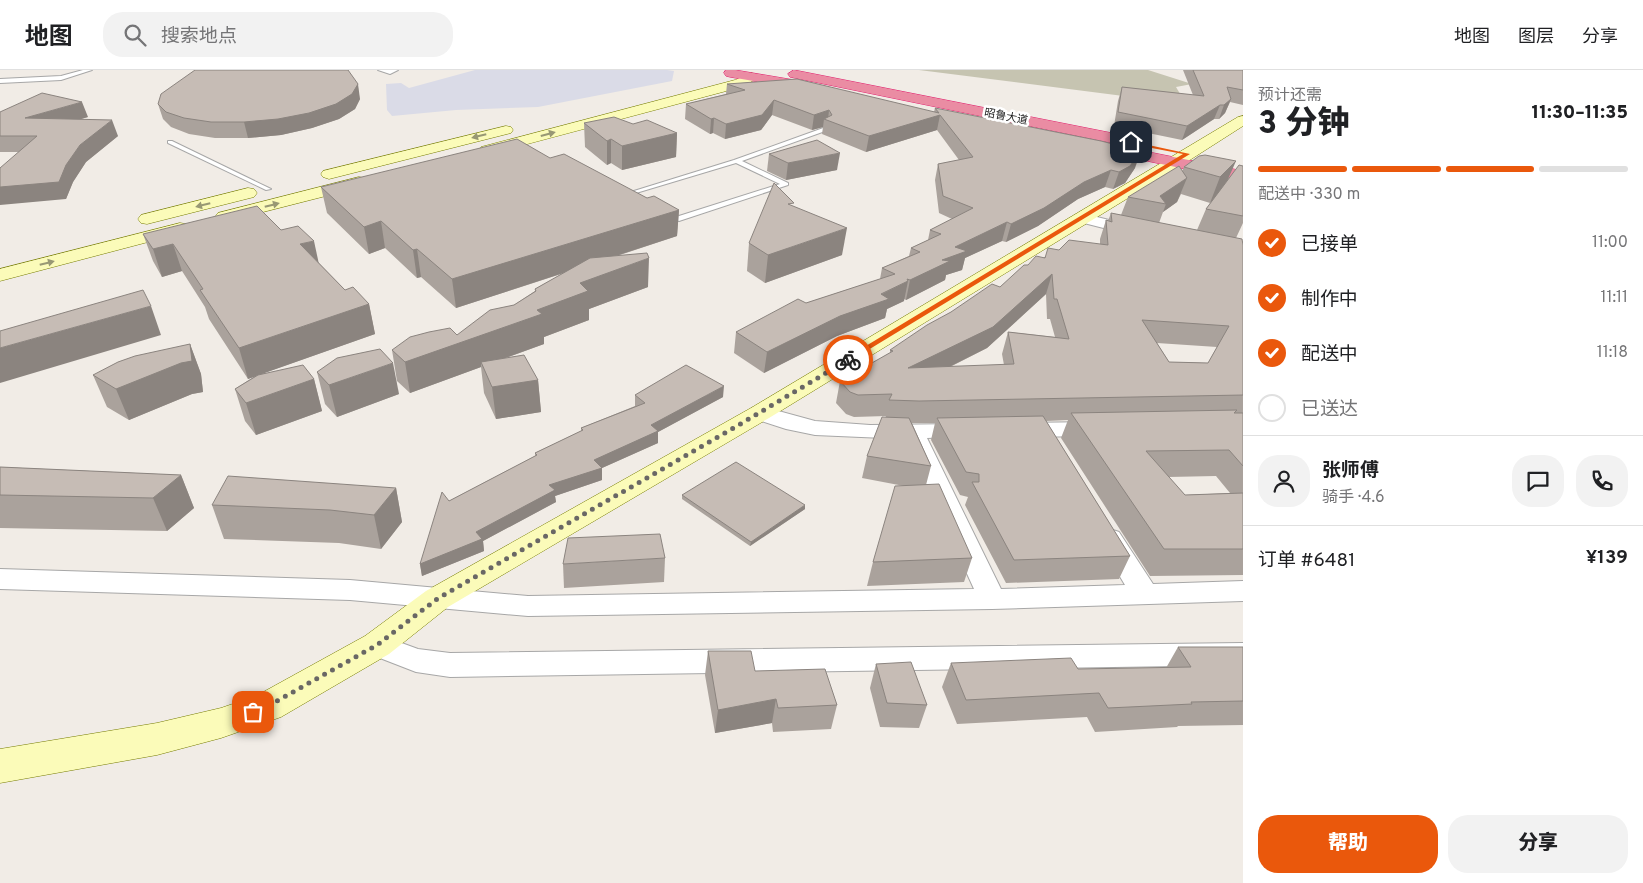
<!DOCTYPE html>
<html lang="zh">
<meta charset="utf-8">
<style>
body{margin:0;font-family:Overpass,"Noto Sans SC",sans-serif;background:#f2f2f2;color:#202124;height:100vh;display:flex;flex-direction:column;font-size:19px;white-space:nowrap}
*{box-sizing:border-box;margin:0}
p{font-size:16px;color:#757577}
.icon{flex:none;width:28px;height:28px;fill:none;stroke:currentColor;stroke-width:2;stroke-linecap:round;stroke-linejoin:round}
.map{position:relative;flex:1;overflow:hidden}
.drawer{display:flex;flex-direction:column;background:#fff;width:400px}
.drawer>*{flex:none}
.pin{position:absolute;display:grid;place-items:center;width:42px;height:42px;color:#fff;margin:-21px;border-radius:10px;box-shadow:0 2px 8px #0006}
.courier{position:absolute;display:grid;place-items:center;width:50px;height:50px;margin:-25px;border:4px solid #ea580c;border-radius:50%;background:#fff;color:#222;box-shadow:0 1px 6px #0007}
.headline em{font-style:normal;font-weight:800}
.headline div{display:flex;flex-direction:column-reverse}
.headline{display:flex;align-items:center;justify-content:space-between;height:85px;padding:0 15px}
h1{font-size:32px;font-weight:800;line-height:38px}
.bar{display:grid;grid-template-columns:repeat(4,1fr);gap:8px 5px;align-content:center;height:60px;padding:0 15px}
.bar i{height:6px;border-radius:4px;background:#e0e0e0}
.bar .selected{background:#ea580c}
.bar p{grid-column:span 4}
.line{display:flex;align-items:center;gap:12px;padding:0 15px;border-top:1px solid #e0e0e0}
.line div{flex:1}
.round{display:grid;place-items:center;flex:none;width:52px;height:52px;border-radius:20px;background:#f2f2f2}
ol{padding:0 15px;list-style:none}
li{display:flex;align-items:center;gap:15px;height:55px}
li p{margin-inline-start:auto}
li .icon{padding:5px;border-radius:50%;background:#ea580c;color:#fff;stroke-width:4}
li:last-child{color:#757577}
li i{width:28px;height:28px;border:2px solid #e0e0e0;border-radius:50%}
.cta{display:flex;gap:10px;margin-top:auto;padding:10px 15px}
.cta a{flex:1;height:58px;border-radius:20px;background:#ea580c;color:#fff;font-size:20px;font-weight:800;line-height:58px;text-align:center}
.cta a+a{background:#f2f2f2;color:#202124}
header{display:flex;align-items:center;gap:30px;box-sizing:border-box;height:70px;padding:0 25px;background:#fff;border-bottom:1px solid #e0e0e0}
header strong{font-size:24px}
nav{display:flex;gap:28px;margin-inline-start:auto;font-size:18px}
.search{width:350px;height:45px;background:#f2f2f2;display:flex;align-items:center;gap:12px;box-sizing:border-box;padding:0 18px;border-radius:20px;color:#757577;font-size:19px}
main{display:flex;flex:1;min-height:0}
.map>svg:first-child{display:block}
</style>
<header>
<strong>地图</strong>
<div class="search"><svg class="icon" aria-label="search" viewBox="0 0 24 24"><circle cx="10" cy="10" r="6"/><path d="M15 15l6 6"/></svg>搜索地点</div>
<nav><a>地图</a><a>图层</a><a>分享</a></nav>
</header>
<main>
<div class="map">
<svg width="1243" height="813" viewBox="0 0 1243 813">
<rect width="100%" height="100%" fill="#f1ece6"/>
<!-- construction -->
<polygon fill="#c6c4b1" points="919,0 1148,0 1192,14 1176,17 1186,34"/>
<!-- plaza -->
<polygon fill="#dadbe7" points="475,0 667,0 674,1 672,11 538,37 456,40 392,46 387,40 386,14 401,13 409,18"/>
<g fill="none" stroke-linecap="round" stroke-linejoin="round">
<!-- lane casing -->
<g stroke="#a7a7a7" stroke-width="2">
<g id="lane">
<polygon points="83,0 92,0 61,10 0,13 0,9 61,6"/>
<polygon points="378,0 398,0 390,4"/>
<polygon points="826,57 829,59 828,60 742,91 788,113 788,115 679,151 662,143 666,141 679,146 780,114 736,93 626,126 621,125 734,90"/>
<polygon points="168,71 172,71 271,119 266,120 168,73"/>
</g>
</g>
<!-- street casing -->
<g stroke="#a7a7a7" stroke-width="2">
<g id="street">
<polygon points="1081,143 1141,158 1143,161 1141,164 1135,166 1076,151 1073,148 1076,145"/>
<polygon points="760,336 815,351 870,355 964,354 972,356 975,361 972,366 927,368 1001,519 1125,515 1097,468 1101,462 1110,459 1119,462 1153,514 1243,511 1243,531 992,539 528,546 350,530 0,519 0,499 350,510 528,526 974,519 906,370 907,369 815,365 786,359 752,348 749,343 752,338"/>
<polygon points="1096,352 1104,354 1107,359 1104,364 1096,366 1020,367 1012,365 1009,360 1012,355 1020,353"/>
<polygon points="377,564 418,579 450,583 1243,573 1243,595 450,607 416,602 367,583 362,575 367,567"/>
</g>
</g>
<!-- secondary casing -->
<g stroke="#767c02" stroke-width="1">
<g id="secondary">
<polygon points="752,3 758,7 745,16 486,85 481,83 478,80 481,77 735,10"/>
<polygon points="1243,46 1243,56 1182,95 769,348 448,537 389,584 281,647 221,668 157,685 0,713 0,679 157,653 221,638 256,626 365,566 426,521 751,338 1238,47"/>
<polygon points="506,56 511,57 513,60 511,63 329,109 323,107 321,104 323,101"/>
<polygon points="359,107 365,108 367,112 365,116 224,152 218,151 215,147 218,143"/>
<polygon points="248,118 254,119 257,123 254,127 147,154 141,153 138,149 141,145"/>
<polygon points="180,153 186,154 189,158 186,162 0,211 0,199"/>
</g>
</g>
<!-- highway casing -->
<g stroke="#e1216e" stroke-width="1">
<g id="highway">
<polygon points="726,0 735,0 812,13 819,17 812,21 730,7 726,6 724,3"/>
<polygon points="794,0 1127,66 1132,68 1135,71 1132,74 1127,76 790,7 788,4"/>
<polygon points="1104,73 1243,101 1243,111 1099,81 1096,78 1099,75"/>
</g>
</g>
<!-- lane -->
<use href="#lane" fill="#fff" fill-rule="evenodd"/>
<!-- street -->
<use href="#street" fill="#fff" fill-rule="evenodd"/>
<!-- secondary -->
<use href="#secondary" fill="#fbfbb9" fill-rule="evenodd"/>
<!-- highway -->
<use href="#highway" fill="#ea8ca3" fill-rule="evenodd"/>
</g>
<!-- wall -->
<g fill="#aaa29c" fill-rule="evenodd">
<polygon points="1183,0 1243,0 1243,35 1230,32 1225,43 1219,49 1214,49 1182,70 1114,56 1118,31 1122,17 1193,25"/>
<polygon points="727,14 934,42 935,38 1135,98 1125,113 1113,119 1105,117 1078,129 1038,156 1006,172 1002,171 965,188 962,200 946,205 945,210 906,230 904,229 904,231 887,239 885,248 837,266 764,303 734,283 736,262 806,233 880,209 882,198 909,186 911,178 928,170 930,160 952,149 939,143 935,110 938,94 959,90 937,60 866,82 822,64 823,57 812,60 772,45 761,60 725,69 713,63 710,64 685,49 686,34 726,24"/>
<polygon points="360,29 355,39 339,49 312,58 281,65 248,68 215,68 189,64 171,57 163,49 158,34"/>
<polygon points="0,42 88,47 80,49 118,66 86,92 73,112 66,129 18,82 0,82"/>
<polygon points="584,53 633,54 677,63 676,87 622,100 611,93 607,95 585,77"/>
<polygon points="769,84 837,100 786,110 767,101"/>
<polygon points="550,88 647,128 679,140 677,166 617,186 648,217 589,239 589,250 544,267 544,274 506,288 538,310 541,342 496,349 484,323 481,297 410,323 397,311 392,280 457,265 514,235 535,221 535,219 564,203 456,238 421,207 417,208 385,178 369,184 327,143 321,117"/>
<path d="M1243,96v57l-7,15 7,7v330l-93,1 -89,-138 7,-18 -22,1 84,135 -11,23 -113,4 -41,-78 3,-8 -8,-2 -29,-55 4,-17h-23l19,43 -5,19 46,73 -8,24 -97,4 6,-24 31,-76 -42,-8 5,-22 19,-40 -32,1 -8,-3 -10,-11 4,-22 50,-28v-3l110,-63 28,-22 31,-15 41,-6v-5l6,-19 2,1 3,-8 10,2 7,-18 54,-26 2,-4 45,11zM1181,124l29,9 3,-4 -7,10 -9,21 -38,-7 4,-11 14,-10zM1046,224l1,25h3l5,18 -47,-5 -6,22 2,11 -54,2 37,-19zM1157,273l60,4 -9,16 -39,-1zM1216,406l14,17 -45,2 -17,-18z"/>
<polygon points="281,160 319,193 345,220 369,234 375,264 264,303 314,309 322,341 256,365 245,351 235,319 255,306 248,309 209,249 205,237 182,201 162,207 153,191 143,164"/>
<polygon points="749,173 842,185 765,213 747,201"/>
<polygon points="190,274 201,304 203,322 192,324 129,350 107,337 93,305"/>
<polygon points="317,302 399,324 337,347 325,334"/>
<polygon points="635,325 723,327 658,362 658,373 602,398 602,410 555,426 556,432 483,471 484,481 422,506 420,494 449,431 535,386 535,383 581,361 581,358 635,336"/>
<polygon points="0,397 181,405 194,438 167,461 0,458"/>
<polygon points="396,418 402,452 381,479 339,473 224,469 212,435"/>
<polygon points="682,425 805,439 750,476 682,429"/>
<polygon points="665,488 664,512 564,518 563,494"/>
<polygon points="1178,577 1243,577 1243,655 1178,656 1177,657 1095,662 1087,647 957,654 942,617 951,593 1078,599 1166,598"/>
<polygon points="708,581 837,635 831,659 773,662 772,653 715,663 705,605"/>
<polygon points="876,594 927,635 919,658 880,657 870,618"/>
</g>
<!-- shaded-wall -->
<g fill="#8b847f">
<polygon points="358,14 360,29 355,39 339,49 312,58 281,65 248,68 244,52"/>
<polygon points="1231,29 1225,43 1219,49 1224,35"/>
<polygon points="774,30 772,45 761,60 725,69 726,54"/>
<polygon points="82,32 88,47 31,64 25,48"/>
<polygon points="1220,35 1214,49 1182,70 1187,56"/>
<polygon points="829,40 828,50 824,49 823,57 812,60 814,45"/>
<polygon points="940,45 937,60 866,82 869,66"/>
<polygon points="714,48 713,63 710,64 711,49"/>
<polygon points="112,50 118,66 86,92 73,112 66,129 0,135 0,117 66,95 80,75"/>
<polygon points="677,63 676,87 622,100 622,76"/>
<polygon points="611,69 611,93 607,95 607,71"/>
<polygon points="1141,81 1135,98 1125,113 1113,119 1119,102"/>
<polygon points="840,83 837,100 786,110 788,93"/>
<polygon points="1236,91 1225,116 1210,133 1220,107"/>
<polygon points="1111,100 1105,117 1078,129 1038,156 1006,172 1011,154 1084,112"/>
<polygon points="1187,108 1177,132 1163,142 1166,134 1160,126"/>
<polygon points="679,140 677,166 456,238 452,209"/>
<polygon points="381,151 385,178 369,184 364,157"/>
<polygon points="1007,152 1002,171 965,188 962,200 946,205 945,210 906,230 910,210 942,190 955,177"/>
<polygon points="847,158 842,185 765,213 768,185"/>
<polygon points="314,171 320,199 300,174"/>
<polygon points="173,174 182,201 162,207 153,179"/>
<polygon points="417,179 421,207 417,208 413,180"/>
<polygon points="649,188 648,217 589,239 589,250 544,267 544,274 483,296 481,292 481,297 410,323 405,292 537,240 580,213"/>
<polygon points="1052,204 1046,224 987,278 903,320 908,298"/>
<polygon points="908,211 904,231 887,239 885,248 837,266 764,303 767,282"/>
<polygon points="369,234 375,264 248,309 239,278"/>
<polygon points="151,236 161,265 0,313 0,278"/>
<polygon points="190,274 201,304 203,322 192,324 129,350 116,319 181,293"/>
<polygon points="393,293 399,324 337,347 329,315"/>
<polygon points="314,309 322,341 256,365 246,333"/>
<polygon points="538,310 541,342 496,349 492,317"/>
<polygon points="724,316 723,327 658,362 658,373 602,398 602,410 555,426 556,432 483,471 484,481 422,506 420,494 476,462 549,415 594,390 651,355"/>
<polygon points="181,405 194,438 167,461 153,428"/>
<polygon points="396,418 402,452 381,479 374,445"/>
<polygon points="805,435 805,439 750,476 751,472"/>
<polygon points="776,629 772,653 715,663 718,640"/>
</g>
<!-- building -->
<g fill="#c6bcb5" stroke="#8b847f" fill-rule="evenodd">
<polygon points="195,0 348,0 358,14 352,24 336,34 309,43 278,49 244,52 211,52 184,48 166,42 158,34 161,24"/>
<polygon points="1193,0 1243,0 1243,20 1227,17 1231,29 1224,35 1220,35 1187,56 1118,42 1122,17 1204,26"/>
<polygon points="797,9 939,43 935,38 1101,71 1141,81 1130,96 1119,102 1111,100 1084,112 1044,138 1011,154 1007,152 955,177 967,181 942,190 950,191 910,210 907,209 908,211 881,224 889,229 840,246 767,282 736,262 798,229 806,233 895,204 882,198 920,182 911,178 941,164 930,160 973,138 943,126 938,94 973,87 940,45 869,66 824,49 832,45 829,40 814,45 774,30 762,45 726,54 714,48 711,49 686,34 745,20 727,14"/>
<polygon points="42,23 82,32 25,48 112,50 80,75 66,95 59,112 0,117 0,98 37,66 0,66 0,42"/>
<polygon points="614,47 633,54 647,50 677,63 622,76 611,69 607,71 584,53"/>
<polygon points="517,69 550,88 564,84 647,128 654,126 679,140 452,209 417,179 413,180 381,151 364,157 321,117"/>
<polygon points="817,70 840,83 788,93 769,84"/>
<polygon points="1205,85 1236,91 1220,107 1184,97 1199,86"/>
<polygon points="1239,95 1243,96 1243,146 1206,139"/>
<polygon points="1179,96 1187,108 1160,126 1166,134 1128,127"/>
<polygon points="774,113 794,133 788,134 847,158 768,185 749,173"/>
<polygon points="257,136 281,160 298,156 314,171 300,174 345,220 353,217 369,234 239,278 200,220 203,219 173,174 153,179 143,164"/>
<path d="M1111,143l131,26 1,6v150l-324,6 -30,-1 3,-6 -34,1 -8,-3 -10,-11 53,-30 -3,-1 37,-25 24,-13 41,-28 8,3 24,-22h4l8,-9 9,2 3,-10 11,2 10,-10 39,5 -2,-25 6,2zM1052,204l2,25h3l12,40 -61,-7 6,32 -106,4 85,-41zM1142,250l87,6 -21,37 -39,-1z"/>
<polygon points="647,183 649,188 580,213 588,221 537,240 542,244 405,292 392,280 410,267 429,262 450,258 457,265 490,240 514,235 536,221 535,219 590,188"/>
<polygon points="143,220 151,236 0,278 0,261"/>
<polygon points="190,274 192,291 181,293 116,319 93,305 118,292 135,286"/>
<polygon points="380,279 393,293 329,315 317,302 337,288"/>
<polygon points="524,285 538,310 492,317 481,292"/>
<polygon points="303,295 314,309 246,333 235,319 258,305"/>
<polygon points="686,295 724,316 651,355 658,361 594,390 602,398 549,415 555,420 476,462 482,469 420,494 442,422 449,431 537,385 535,383 583,360 581,358 645,333 635,325"/>
<polygon points="1237,340 1234,343 1243,343 1243,396 1229,380 1146,381 1185,425 1243,423 1243,479 1164,479 1071,343"/>
<polygon points="1043,346 1130,486 1014,490 972,412 979,412 979,404 966,402 937,348"/>
<polygon points="882,347 909,348 931,396 867,386"/>
<polygon points="736,392 805,435 751,472 682,425"/>
<polygon points="0,397 181,405 153,428 0,425"/>
<polygon points="228,406 396,418 374,445 330,440 212,435"/>
<polygon points="939,414 972,488 873,492 895,416"/>
<polygon points="660,464 665,488 563,494 568,468"/>
<polygon points="1178,577 1243,577 1243,631 1191,632 1192,634 1108,638 1099,623 966,630 951,593 1071,588 1078,599 1191,597"/>
<polygon points="708,581 751,581 755,601 825,599 837,635 778,638 776,629 718,640"/>
<polygon points="911,592 927,635 887,633 876,594"/>
</g>
<!-- one-way arrows -->
<defs><path id="oneway-solid" d="M-6-.8H1V-3.2L6.5 0L1 3.2V.8H-6Z" transform="scale(1.25)"/></defs>
<g fill="#989874">
<use href="#oneway-solid" transform="translate(548 64) rotate(-15)"/>
<use href="#oneway-solid" transform="translate(479 66) rotate(166)"/>
<use href="#oneway-solid" transform="translate(203 135) rotate(166)"/>
<use href="#oneway-solid" transform="translate(272 135) rotate(-14)"/>
<use href="#oneway-solid" transform="translate(47 193) rotate(-14)"/>
</g>
<!-- route -->
<polygon fill="#ea580c" points="1130,71 1190,84 850,291 846,291 846,288 1183,84 1131,74"/>
<g fill="none" stroke-linecap="round" stroke-linejoin="round">
<!-- done -->
<polyline stroke="#696765" stroke-width="5" stroke-dasharray="0 9" points="253,642 268,636 377,575 437,529 742,353 848,290"/>
</g>
<g text-anchor="middle" dominant-baseline="central" stroke-width="5" stroke-linejoin="round" paint-order="stroke">
<!-- far-street labels -->
<g font-size="11" fill="#202020" stroke="#fff">
<text transform="translate(1006 47) rotate(11)">昭鲁大道</text>
</g>
</g>
</svg>
<div class="pin" style="left:253px;top:642px;background:#ea580c"><svg class="icon" aria-label="bag" viewBox="0 0 24 24"><path d="M5 8h14l-1 12H6zM9 8a3 3 0 0 1 6 0"/></svg></div>
<div class="pin" style="left:1131px;top:72px;background:#1f2937"><svg class="icon" aria-label="home" viewBox="0 0 24 24"><path d="M3 11l9-7 9 7M6 9v11h12V9"/></svg></div>
<div class="courier" style="left:848px;top:290px"><svg class="icon" aria-label="bike" viewBox="0 0 24 24"><circle cx="6" cy="16" r="4"/><circle cx="18" cy="16" r="4"/><path d="M6 16l4-8h5l3 8M10 8l3 8H6M13 5h3"/></svg></div>
</div>
<section class="drawer">
<div class="headline"><div><h1>3 分钟</h1><p>预计还需</p></div><em>11:30–11:35</em></div>
<div class="bar"><i class="selected"></i><i class="selected"></i><i class="selected"></i><i></i><p>配送中 · 330 m</p></div>
<ol>
<li><svg class="icon" aria-label="check" viewBox="0 0 24 24"><path d="M5 12l5 5 9-10"/></svg>已接单<p>11:00</p></li>
<li><svg class="icon" aria-label="check" viewBox="0 0 24 24"><path d="M5 12l5 5 9-10"/></svg>制作中<p>11:11</p></li>
<li><svg class="icon" aria-label="check" viewBox="0 0 24 24"><path d="M5 12l5 5 9-10"/></svg>配送中<p>11:18</p></li>
<li><i></i>已送达</li>
</ol>
<div class="line" style="height:90px"><a class="round"><svg class="icon" aria-label="person" viewBox="0 0 24 24"><circle cx="12" cy="8" r="4"/><path d="M4 21q1-7 8-7t8 7"/></svg></a><div><b>张师傅</b><p>骑手 · 4.6</p></div><a class="round"><svg class="icon" aria-label="chat" viewBox="0 0 24 24"><path d="M4 5h16v11H9l-5 4z"/></svg></a><a class="round"><svg class="icon" aria-label="phone" viewBox="0 0 24 24"><path d="M5 4h4l2 5-3 2q2 4 5 5l2-3 5 2v4C11 20 4 13 5 4z"/></svg></a></div>
<div class="line" style="height:65px"><div>订单 #6481</div><b>¥139</b></div>
<div class="cta"><a>帮助</a><a>分享</a></div>
</section>
</main>
